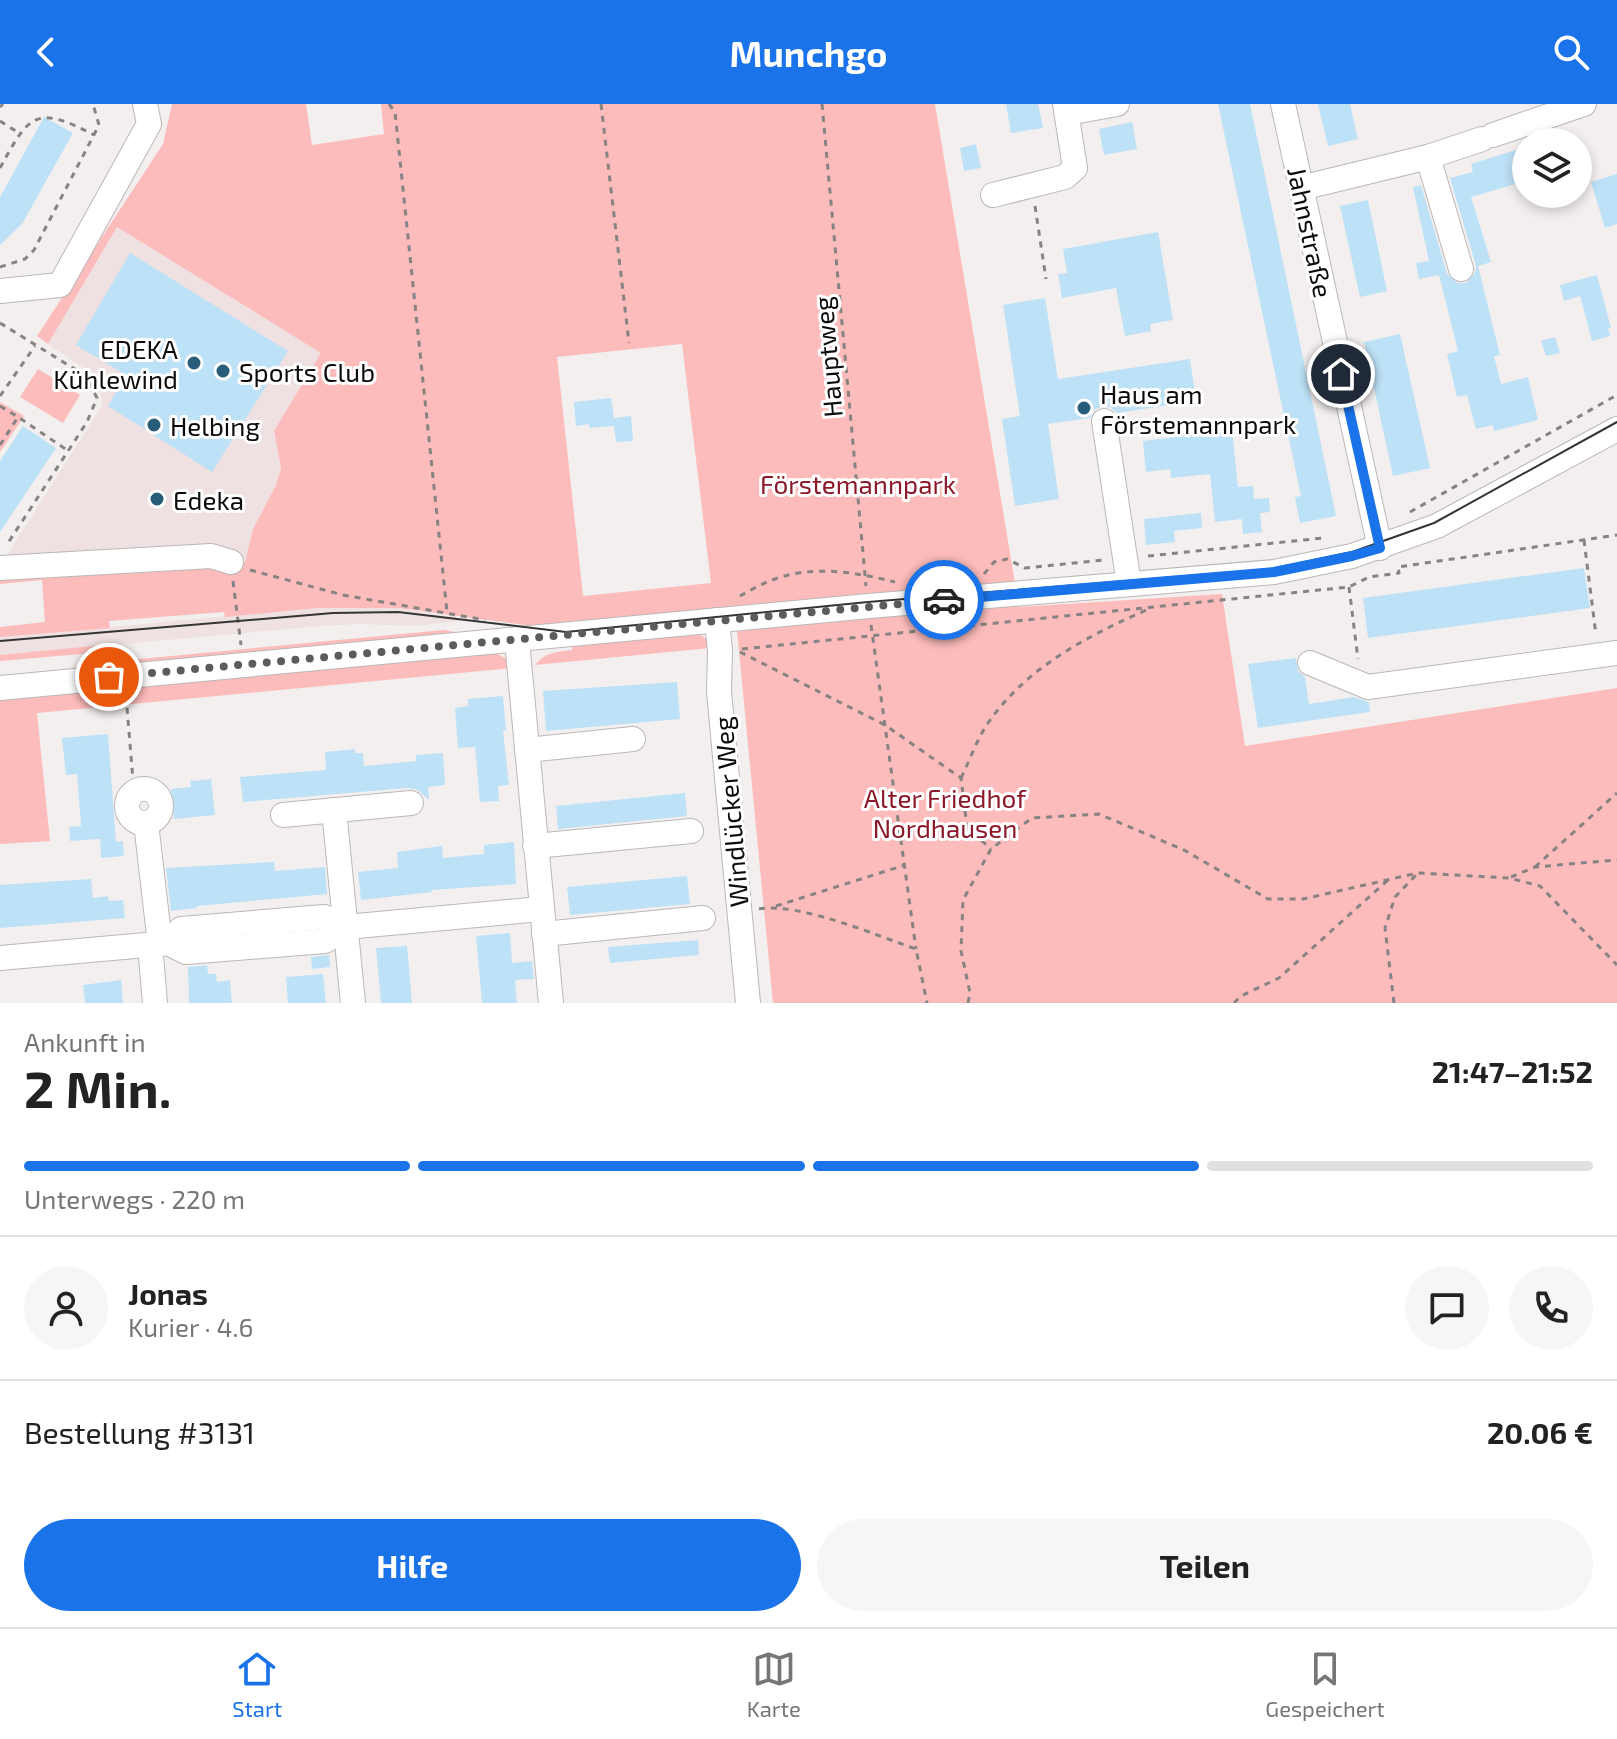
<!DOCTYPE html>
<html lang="de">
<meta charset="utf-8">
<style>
body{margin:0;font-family:"Exo 2",sans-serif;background:#f6f6f6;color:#222;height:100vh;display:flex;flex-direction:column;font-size:30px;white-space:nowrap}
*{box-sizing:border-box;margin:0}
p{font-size:26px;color:#767676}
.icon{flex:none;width:44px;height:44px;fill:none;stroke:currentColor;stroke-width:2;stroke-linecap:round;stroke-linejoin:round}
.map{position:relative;height:899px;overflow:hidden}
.sheet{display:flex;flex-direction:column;background:#fff;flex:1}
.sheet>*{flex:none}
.controls{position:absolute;left:1512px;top:24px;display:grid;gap:16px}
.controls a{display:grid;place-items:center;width:80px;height:80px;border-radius:50%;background:#fff;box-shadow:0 4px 12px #0003;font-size:40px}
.pin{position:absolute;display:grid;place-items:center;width:68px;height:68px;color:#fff;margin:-34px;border:4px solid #fff;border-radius:50%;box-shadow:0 2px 8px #0007}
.courier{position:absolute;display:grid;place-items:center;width:80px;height:80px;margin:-40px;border:6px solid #1a73e8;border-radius:50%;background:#fff;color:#222;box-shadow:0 2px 10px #0007}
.overview em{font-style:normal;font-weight:700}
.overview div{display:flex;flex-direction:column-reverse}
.overview{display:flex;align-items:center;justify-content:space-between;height:136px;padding:0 24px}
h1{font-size:52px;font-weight:700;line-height:60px}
.bar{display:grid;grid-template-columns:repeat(4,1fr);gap:12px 8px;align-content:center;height:96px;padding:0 24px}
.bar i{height:10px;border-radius:6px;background:#e0e0e0}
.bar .current{background:#1a73e8}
.bar p{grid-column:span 4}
.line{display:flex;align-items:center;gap:20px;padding:0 24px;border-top:2px solid #e0e0e0}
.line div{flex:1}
.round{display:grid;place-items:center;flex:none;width:84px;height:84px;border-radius:42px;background:#f6f6f6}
.action{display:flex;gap:16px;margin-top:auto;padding:16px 24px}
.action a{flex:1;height:92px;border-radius:48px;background:#1a73e8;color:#fff;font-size:32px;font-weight:700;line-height:92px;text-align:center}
.action a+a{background:#f6f6f6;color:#222}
header{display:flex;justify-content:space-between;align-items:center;height:104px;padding:0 24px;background:#1a73e8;color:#fff;font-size:36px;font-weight:700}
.tabs{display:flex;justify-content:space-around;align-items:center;height:112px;border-top:2px solid #e0e0e0;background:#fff;font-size:22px;color:#767676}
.tabs a{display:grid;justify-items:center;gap:4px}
.tabs .current{color:#1a73e8}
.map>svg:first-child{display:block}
</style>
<header><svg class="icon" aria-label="back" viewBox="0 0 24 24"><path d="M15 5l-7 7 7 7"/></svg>Munchgo<svg class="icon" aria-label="search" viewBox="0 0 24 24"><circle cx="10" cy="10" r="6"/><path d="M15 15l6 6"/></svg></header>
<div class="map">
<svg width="1617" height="899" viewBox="0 0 1617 899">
<rect width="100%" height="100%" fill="#f4efef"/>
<!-- built -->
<g fill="#efe1e1">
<polygon points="117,123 322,249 274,327 281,364 276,381 253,425 245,458 41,469 5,454 103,300 95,272 48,240"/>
<polygon points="317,504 398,504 472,516 413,522 359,520 322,522 0,551 0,533"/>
</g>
<!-- green -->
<g fill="#fcbcbb" fill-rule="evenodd">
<path d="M172,0h134l6,41 72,-11 -3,-30h554l84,503 203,-13 23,152 372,-58v315h-844l-38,-393 -188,18 -149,-20h-81l-92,9 -1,-5 -115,9 1,7 -110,9v-10l45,-5 -3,-42 -42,4v-6l245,-16 8,-33 23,-44 5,-17 -7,-37 47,-78 -204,-126 -69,117 -11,-8 126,-192zM682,240l29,239 -128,13 -26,-239z"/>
<polygon points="38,265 80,291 63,319 20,293"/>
<polygon points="0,298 24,312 0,348"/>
<polygon points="444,526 482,533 197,557 172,555 129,559 129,556"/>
<path d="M698,529l10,7 2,8 -175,17c10,-13 22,-13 37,-15v-6z"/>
<polygon points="103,541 104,548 0,557 0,551"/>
<polygon points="495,549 507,555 512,564 37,609 50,737 0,740 0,593"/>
</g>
<!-- building -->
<g fill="#bde1f6">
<polygon points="1006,0 1038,0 1043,24 1011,29"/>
<polygon points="1218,0 1250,0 1336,412 1300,419 1295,393 1301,392"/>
<polygon points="1318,0 1350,0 1358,35 1328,42"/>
<polygon points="44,13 73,29 22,120 0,141 0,93"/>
<polygon points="1132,18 1137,45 1104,51 1099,25"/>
<polygon points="976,40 981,64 964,67 960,44"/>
<polygon points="1519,45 1526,77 1471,93 1491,158 1478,162 1500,251 1494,252 1501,280 1528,273 1538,316 1494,327 1493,321 1476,325 1467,291 1457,293 1447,250 1458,247 1439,171 1419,175 1416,159 1429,157 1413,83 1421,81 1447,170 1457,179 1466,179 1475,169 1476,162 1450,74 1473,68 1471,60"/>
<polygon points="1617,70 1617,120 1605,124 1591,78"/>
<polygon points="1368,96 1387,187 1360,193 1340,102"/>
<polygon points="1158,128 1173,216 1150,220 1151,227 1125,232 1116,184 1062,194 1058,170 1067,169 1063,145"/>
<polygon points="130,149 288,247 212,368 108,302 126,271 76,241"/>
<polygon points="1597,171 1611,224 1608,224 1610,232 1592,237 1580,192 1564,197 1560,181"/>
<polygon points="1045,194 1058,275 1190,255 1196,297 1117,309 1110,303 1102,302 1094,306 1090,314 1048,320 1059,395 1015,402 1002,315 1020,312 1003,201"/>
<polygon points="1400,230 1430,364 1393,372 1364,238"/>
<polygon points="1555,233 1560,249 1546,252 1541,237"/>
<polygon points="611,294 614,314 631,312 633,337 616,338 614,322 589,324 589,320 576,322 574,298"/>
<polygon points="23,322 56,344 0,428 0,357"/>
<polygon points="1232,326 1238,383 1253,382 1254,395 1269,394 1270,408 1260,409 1262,428 1243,430 1242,415 1215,418 1210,370 1171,374 1170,365 1146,368 1143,337"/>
<polygon points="1201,409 1202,424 1174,427 1175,438 1146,441 1144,415"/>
<polygon points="1584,464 1590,504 1368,534 1363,494"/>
<polygon points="1296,554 1298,567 1305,573 1309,600 1354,593 1369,598 1370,608 1258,624 1248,560"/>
<polygon points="677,578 680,615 546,627 543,587"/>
<polygon points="503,592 506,626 503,627 509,681 498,682 499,697 480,698 475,643 458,644 455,604 468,602 468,595"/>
<polygon points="108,630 116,738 123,737 124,752 101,754 100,735 70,737 69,723 81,722 77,670 66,671 62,634"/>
<polygon points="355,645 355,649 363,649 364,662 416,657 416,651 443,649 445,681 428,683 429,696 418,686 408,684 243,698 240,673 326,666 325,648"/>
<polygon points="211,675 215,711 174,715 171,685 191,683 190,677"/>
<polygon points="685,689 687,712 558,725 556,702"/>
<polygon points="514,738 516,780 432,786 432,788 361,796 358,768 398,764 397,748 442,742 443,754 484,750 484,741"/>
<polygon points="274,758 275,767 325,763 327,790 197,802 197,804 171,807 166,764"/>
<polygon points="687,772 690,800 570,811 567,783"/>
<polygon points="91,775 93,794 108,792 109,797 123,796 125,814 0,824 0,781"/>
<polygon points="510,829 512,859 532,857 534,875 515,876 517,899 482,899 476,832"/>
<polygon points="698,836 699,851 610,859 608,843"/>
<polygon points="407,842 412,899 381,899 376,844"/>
<polygon points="329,851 330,863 312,865 311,853"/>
<polygon points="207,861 208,870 216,870 217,878 230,876 232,899 189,899 188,863"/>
<polygon points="323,870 326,899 288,899 286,873"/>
<polygon points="121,876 123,899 85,899 83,881"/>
</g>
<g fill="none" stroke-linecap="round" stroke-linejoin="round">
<!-- minor casing -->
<g stroke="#bcb7b7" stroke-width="26">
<g id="minor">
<polyline points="1283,0 1380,444"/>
<polyline points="1067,9 1117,0"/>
<polyline points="1493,31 1584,0"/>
<polyline points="1428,53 1461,165"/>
<polyline points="1301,84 1428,53 1482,35"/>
<polyline points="993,91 1065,73 1075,64 1065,0"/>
<polyline points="0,187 60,181 149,20 145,0"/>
<polyline points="1104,317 1129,480"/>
<polyline points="0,464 211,452 231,458"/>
<polyline points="717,516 720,547 719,588 748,899"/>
<polyline points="517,537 551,899"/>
<polyline points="1310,559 1368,583 1617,549"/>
<polyline points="0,584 869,502 1274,468 1352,452 1437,422 1617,325"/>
<polyline points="527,646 633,635"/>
<circle cx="144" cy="702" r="17"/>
<polyline points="334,706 353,899"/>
<polyline points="283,711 411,699"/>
<polyline points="146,719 160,840"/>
<polyline points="535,742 691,727"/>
<polyline points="544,830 703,814"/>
<polyline points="168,839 181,825 324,813 346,823"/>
<polyline points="150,841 155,899"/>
<polyline points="0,854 168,839 186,848 325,837 346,823 541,805"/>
</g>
</g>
<!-- path -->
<g stroke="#878383" stroke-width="3" stroke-dasharray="6 6" stroke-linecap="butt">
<polyline points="389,0 395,8 447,508"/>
<polyline points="601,0 629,239"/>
<polyline points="822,0 866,482"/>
<polyline points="0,3 3,0"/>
<polyline points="0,17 19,29"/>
<path d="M0,64c29,-53 35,-64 94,-33"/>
<polyline points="1035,102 1046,175"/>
<polyline points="0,163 25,155 34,146 99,21 93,0"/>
<polyline points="0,219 86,272 97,294 87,318 6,442"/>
<polyline points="0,292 35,242"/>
<polyline points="0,302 18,313"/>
<polyline points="0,341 18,313 67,346"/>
<polyline points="1410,408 1617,291"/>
<polyline points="1584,436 1596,531"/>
<polyline points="1148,452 1323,434"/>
<polyline points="250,466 343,491 485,516"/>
<polyline points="984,470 994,458 1007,455 1025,464 1104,456"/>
<polyline points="233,477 241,541"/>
<polyline points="1349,483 1358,555"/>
<path d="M740,492c11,-6 23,-13 35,-17 39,-14 80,-7 120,3"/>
<polyline points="871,521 916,845"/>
<polyline points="742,545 1349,483 1369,473 1399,469 1398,463 1617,431"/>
<polyline points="740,548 885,621 961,674 967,723 991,745"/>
<polyline points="126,592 134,688"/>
<path d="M961,674c9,-18 16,-39 27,-55 39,-56 98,-86 158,-113"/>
<polyline points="1535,763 1617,689"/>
<polyline points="1511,773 1535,763 1617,756"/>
<polyline points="776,802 905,761"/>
<path d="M759,805c40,-7 116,26 157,40l11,54"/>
<polyline points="968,899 970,889 961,847 963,796 991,745 1032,714 1099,710 1184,746 1268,795 1303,795 1418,769 1509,774 1540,782 1617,861"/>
<polyline points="1234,899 1241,892 1279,874 1388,776"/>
<polyline points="1394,899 1385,824 1395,793 1417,770"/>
</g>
<!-- minor -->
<use href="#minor" stroke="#fff" stroke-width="24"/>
<!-- tram -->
<polyline stroke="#363434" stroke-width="2" points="0,537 333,509 398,508 566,528 868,498 1272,465 1352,448 1434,419 1617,318"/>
</g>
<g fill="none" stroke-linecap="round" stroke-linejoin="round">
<!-- done -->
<polyline stroke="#5e5b5b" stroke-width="8" stroke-dasharray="0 14.4" points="109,573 944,496"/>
<!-- route -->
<polyline stroke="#1a73e8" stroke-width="10" points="944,496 1274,468 1352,452 1380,444 1341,270"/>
</g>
<!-- markers -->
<g fill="#275d78" stroke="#fff" stroke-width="3">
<circle cx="194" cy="259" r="8"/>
<circle cx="223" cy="267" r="8"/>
<circle cx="1084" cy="304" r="8"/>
<circle cx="154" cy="321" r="8"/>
<circle cx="157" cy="395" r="8"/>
</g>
<g text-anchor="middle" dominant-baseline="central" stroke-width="6" stroke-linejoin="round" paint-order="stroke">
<!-- street labels -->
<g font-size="26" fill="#0d0b0b" stroke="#fff">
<text transform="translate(1311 128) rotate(78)">Jahnstraße</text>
<text transform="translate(827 253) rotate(-95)">Hauptweg</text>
<text transform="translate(730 708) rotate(-95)">Windlücker Weg</text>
</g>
<!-- poi labels -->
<g font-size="26" fill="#0d0b0b" stroke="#fff" text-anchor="start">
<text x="178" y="244" text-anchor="end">EDEKA<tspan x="178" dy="30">Kühlewind</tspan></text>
<text x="239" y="267">Sports Club</text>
<text x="1100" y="289">Haus am<tspan x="1100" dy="30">Förstemannpark</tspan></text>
<text x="170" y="321">Helbing</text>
<text x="173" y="395">Edeka</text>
</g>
<!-- park labels -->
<g font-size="26" fill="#8b192a" stroke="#fff">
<text x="858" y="379">Förstemannpark</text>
<text x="945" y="693">Alter Friedhof<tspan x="945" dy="30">Nordhausen</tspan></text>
</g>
</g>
</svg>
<div class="controls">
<a><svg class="icon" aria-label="layers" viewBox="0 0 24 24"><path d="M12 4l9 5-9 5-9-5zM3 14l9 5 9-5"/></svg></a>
</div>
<div class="pin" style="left:109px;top:573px;background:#ea580c"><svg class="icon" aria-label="bag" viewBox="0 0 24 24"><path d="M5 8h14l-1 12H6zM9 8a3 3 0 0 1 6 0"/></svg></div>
<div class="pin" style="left:1341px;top:270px;background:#1f2937"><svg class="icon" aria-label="home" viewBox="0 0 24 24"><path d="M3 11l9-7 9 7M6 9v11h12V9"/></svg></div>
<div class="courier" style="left:944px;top:496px"><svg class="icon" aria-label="car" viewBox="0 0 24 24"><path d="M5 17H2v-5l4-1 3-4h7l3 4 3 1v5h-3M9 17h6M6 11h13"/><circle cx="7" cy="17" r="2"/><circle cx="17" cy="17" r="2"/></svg></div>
</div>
<section class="sheet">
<div class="overview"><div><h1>2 Min.</h1><p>Ankunft in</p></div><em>21:47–21:52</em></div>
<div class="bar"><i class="current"></i><i class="current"></i><i class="current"></i><i></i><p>Unterwegs · 220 m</p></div>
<div class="line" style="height:144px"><a class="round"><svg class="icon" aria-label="person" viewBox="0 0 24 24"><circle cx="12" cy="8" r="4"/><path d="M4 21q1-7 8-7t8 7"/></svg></a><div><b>Jonas</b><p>Kurier · 4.6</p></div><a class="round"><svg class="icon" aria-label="chat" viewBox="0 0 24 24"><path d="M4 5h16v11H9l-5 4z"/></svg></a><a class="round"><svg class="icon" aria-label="phone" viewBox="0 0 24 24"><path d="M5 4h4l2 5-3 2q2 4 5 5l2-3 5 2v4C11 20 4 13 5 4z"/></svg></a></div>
<div class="line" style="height:104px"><div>Bestellung #3131</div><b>20.06 €</b></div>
<div class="action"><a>Hilfe</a><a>Teilen</a></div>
</section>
<nav class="tabs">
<a class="current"><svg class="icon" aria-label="home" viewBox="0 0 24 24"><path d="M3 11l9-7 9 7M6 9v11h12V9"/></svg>Start</a>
<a><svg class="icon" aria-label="map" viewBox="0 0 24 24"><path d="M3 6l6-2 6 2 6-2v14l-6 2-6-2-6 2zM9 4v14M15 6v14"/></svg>Karte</a>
<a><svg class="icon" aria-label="saved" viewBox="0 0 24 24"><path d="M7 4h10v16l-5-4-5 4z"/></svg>Gespeichert</a>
</nav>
